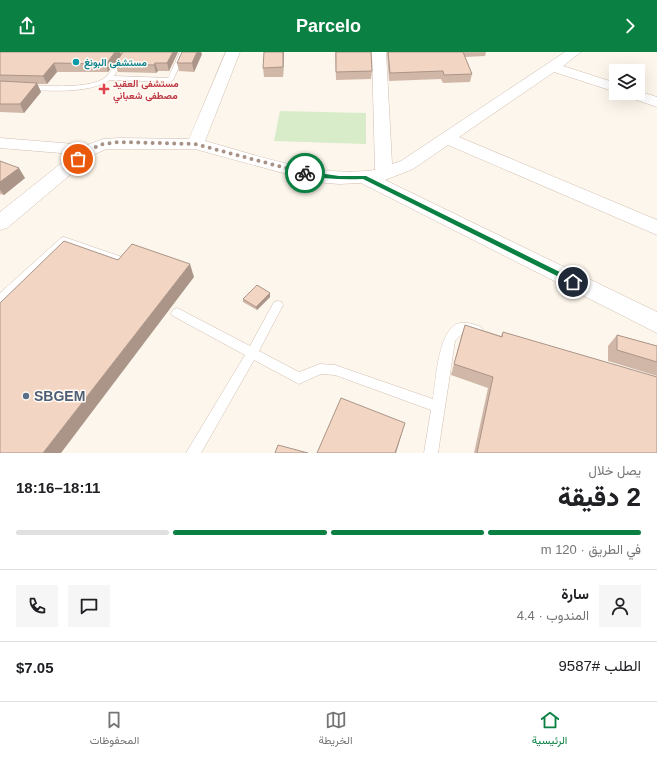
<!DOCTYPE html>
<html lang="ar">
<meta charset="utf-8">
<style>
body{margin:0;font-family:Helvetica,Vazirmatn,sans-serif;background:#f6f6f6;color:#202124;direction:rtl;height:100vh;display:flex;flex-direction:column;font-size:15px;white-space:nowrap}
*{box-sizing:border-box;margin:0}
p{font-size:13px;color:#757577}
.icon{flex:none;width:22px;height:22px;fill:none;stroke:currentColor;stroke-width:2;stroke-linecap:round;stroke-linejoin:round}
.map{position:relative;height:401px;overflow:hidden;direction:ltr}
.side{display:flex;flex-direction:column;background:#fff;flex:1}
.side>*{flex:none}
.tools{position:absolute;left:609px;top:12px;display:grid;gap:8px}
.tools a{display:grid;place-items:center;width:36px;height:36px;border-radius:0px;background:#fff;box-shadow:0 4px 16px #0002;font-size:20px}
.pin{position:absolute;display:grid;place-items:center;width:34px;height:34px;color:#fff;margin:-17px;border:2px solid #fff;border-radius:50%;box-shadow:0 1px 4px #0007}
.courier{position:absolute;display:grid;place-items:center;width:40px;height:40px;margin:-20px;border:3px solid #0b8043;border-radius:50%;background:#fff;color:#222;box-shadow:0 1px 5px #0007}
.headline em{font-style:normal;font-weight:800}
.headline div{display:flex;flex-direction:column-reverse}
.headline{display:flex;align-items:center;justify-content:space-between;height:68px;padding:0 16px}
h1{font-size:26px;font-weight:800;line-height:30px}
.bar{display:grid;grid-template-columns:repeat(4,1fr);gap:6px 4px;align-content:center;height:48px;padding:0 16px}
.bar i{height:5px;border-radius:3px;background:#e0e0e0}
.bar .selected{background:#0b8043}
.bar p{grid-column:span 4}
.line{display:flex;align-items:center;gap:10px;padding:0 16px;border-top:1px solid #e0e0e0}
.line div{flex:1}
.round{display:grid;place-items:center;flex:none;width:42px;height:42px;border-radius:0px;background:#f6f6f6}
header{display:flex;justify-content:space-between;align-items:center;height:52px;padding:0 16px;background:#0b8043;color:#fff;font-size:18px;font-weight:800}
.tab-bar{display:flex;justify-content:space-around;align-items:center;height:56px;border-top:1px solid #e0e0e0;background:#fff;font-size:11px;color:#757577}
.tab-bar a{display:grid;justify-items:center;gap:2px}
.tab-bar .selected{color:#0b8043}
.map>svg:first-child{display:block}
</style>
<header><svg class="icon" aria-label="forward" viewBox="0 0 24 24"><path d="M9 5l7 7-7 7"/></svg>Parcelo<svg class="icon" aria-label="share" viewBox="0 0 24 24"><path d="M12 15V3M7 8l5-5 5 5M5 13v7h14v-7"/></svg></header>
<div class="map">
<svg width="657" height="401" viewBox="0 0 657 401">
<rect width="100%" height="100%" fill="#fdf6ec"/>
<!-- green -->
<polygon fill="#d8ecc9" points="280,59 366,61 366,92 274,89"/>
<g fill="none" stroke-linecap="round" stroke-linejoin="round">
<!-- lane casing -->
<g stroke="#d1beb0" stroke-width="1">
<g id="lane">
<path d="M180,0h6l-13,28 -3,2 -60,-2c-26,17 -79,9 -110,8v-4c23,0 89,8 106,-7 5,-5 9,-14 14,-20l2,-1 3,2 -11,18 54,2z"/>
<polygon points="64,185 122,205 123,208 122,211 118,212 66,193 4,251 0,252 0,241 61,186"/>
<path d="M278,249l4,1 1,3 -24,46 40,21 21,-8 15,1 98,34c3,-18 5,-72 27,-76 7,-1 14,1 21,4l2,3 -2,3 -4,2 -14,-2 -8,8 -17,112h-14l7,-43 -96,-35 -14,-1 -22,10 -45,-24 -53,93h-15l59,-98 -72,-39 -2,-3 2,-3 4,-2 4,2 69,36 24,-44z"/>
</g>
</g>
<!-- street casing -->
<g stroke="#d1beb0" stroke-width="1">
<g id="street">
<path d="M226,0h14l-35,89c55,15 112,37 170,29l-3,-118h14l6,112 9,-3 164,-109h16l-18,14 53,17v9l-62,-20 -95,65 198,83v15l-209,-90 -35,24 -28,11 272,132v21l-296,-150 -22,1 -23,-2 -121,-33h-89l-11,5 -88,74 -7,2v-18l73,-58 -73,-6v-10l87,7 16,-6 16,-1 70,1z"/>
<polygon points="638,39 657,45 657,55 625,44 622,41 638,41"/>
</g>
</g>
<!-- lane -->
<use href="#lane" fill="#fff" fill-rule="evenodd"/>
<!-- street -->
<use href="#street" fill="#fff" fill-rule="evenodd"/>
</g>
<!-- wall -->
<g fill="#d1b7a8">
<polygon points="0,0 178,0 169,19 158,19 156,21 118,20 115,12 121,3 108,20 57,20 47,32 37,32 41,40 24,61 0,60"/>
<polygon points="284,0 283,25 264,25 263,16"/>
<polygon points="335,0 372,19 371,27 336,28"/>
<polygon points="387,0 486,0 485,4 465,5 472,22 470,30 443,31 441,27 389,29"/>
<polygon points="202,2 194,20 179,19 177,11"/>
<polygon points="0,109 25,126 4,143 0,142"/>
<polygon points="270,241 270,245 257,258 243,250 243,247"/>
<polygon points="465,273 501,284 503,280 657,401 474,401 488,336 451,323 461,285"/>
<polygon points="617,283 657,294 657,324 608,309 608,294"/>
</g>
<!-- shaded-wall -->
<g fill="#aa9588">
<polygon points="115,0 120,0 121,3 108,20 106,12"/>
<polygon points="173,0 178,0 169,19 167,11"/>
<polygon points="197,0 201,0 202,2 194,20 192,11"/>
<polygon points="283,0 284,0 283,25"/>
<polygon points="54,11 57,20 47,32 43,24"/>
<polygon points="155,11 158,19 156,21 154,13"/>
<polygon points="37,31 41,40 24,61 20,52"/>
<polygon points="19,116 25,126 4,143 0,138 0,130"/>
<polygon points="190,212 194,225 61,401 43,401"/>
<polygon points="270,241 270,245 257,258 256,255"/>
<polygon points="405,371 396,401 395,401"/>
</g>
<!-- building -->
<g fill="#f3d5c3" stroke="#aa9588">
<polygon points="0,0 115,0 106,12 54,11 43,24 0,23"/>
<polygon points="123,0 173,0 167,11 155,11 154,13 115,12"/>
<polygon points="182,0 197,0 192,11 177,11"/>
<polygon points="264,0 283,0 283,15 263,16"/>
<polygon points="336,0 371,0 372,19 336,20"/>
<polygon points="388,0 463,0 472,22 444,23 443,19 390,21"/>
<polygon points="0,29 37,31 20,52 0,52"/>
<polygon points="0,109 19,116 0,130"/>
<polygon points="64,189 118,208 132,192 190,212 43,401 0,401 0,251"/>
<polygon points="257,233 270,241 256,255 243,247"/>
<polygon points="465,273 502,285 503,280 657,325 657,401 477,401 493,325 454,312"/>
<polygon points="617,283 657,294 657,310 617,298"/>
<polygon points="341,346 405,371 395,401 317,401"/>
<polygon points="278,393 308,401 275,401"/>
</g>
<!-- route -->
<path fill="#0b8043" d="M305,119l34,5h27l210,104 1,2 -4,2 -210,-105c-21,1 -40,0 -59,-5l-1,-1z"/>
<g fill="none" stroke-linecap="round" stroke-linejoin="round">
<!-- done -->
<polyline stroke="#a89285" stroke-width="4" stroke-dasharray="0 7.2" points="78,107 89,98 103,92 118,90 195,92 305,121"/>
</g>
<!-- markers -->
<circle fill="#0f9aa8" stroke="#fffaf3" stroke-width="1.5" cx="76" cy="10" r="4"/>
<path fill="#e0444e" stroke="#fffaf3" stroke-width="1.5" d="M102 31h4v4h4v4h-4v4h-4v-4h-4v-4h4z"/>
<circle fill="#5c6f8a" stroke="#fffaf3" stroke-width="1.5" cx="26" cy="344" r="4"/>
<g text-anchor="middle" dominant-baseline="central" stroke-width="3" stroke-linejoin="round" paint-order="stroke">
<!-- far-culture labels -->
<g font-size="10" font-weight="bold" fill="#0d838f" stroke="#fffaf3" text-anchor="start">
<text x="84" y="10">مستشفى البونغ</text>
</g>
<!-- far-health labels -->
<g font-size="10" font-weight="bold" fill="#be3a42" stroke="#fffaf3" text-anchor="start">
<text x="113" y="31">مستشفى العقيد<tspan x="113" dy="12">مصطفى شعباني</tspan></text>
</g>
<!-- near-service labels -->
<g font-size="14" font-weight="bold" fill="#4e5e75" stroke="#fffaf3" text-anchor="start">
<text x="34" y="344">SBGEM</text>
</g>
</g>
</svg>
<div class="tools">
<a><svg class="icon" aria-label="layers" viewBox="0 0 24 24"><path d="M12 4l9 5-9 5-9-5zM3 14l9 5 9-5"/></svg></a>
</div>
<div class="pin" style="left:78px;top:107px;background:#ea580c"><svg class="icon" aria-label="bag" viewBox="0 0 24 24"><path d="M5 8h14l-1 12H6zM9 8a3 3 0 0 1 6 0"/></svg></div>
<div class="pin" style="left:573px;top:230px;background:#1f2937"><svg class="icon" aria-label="home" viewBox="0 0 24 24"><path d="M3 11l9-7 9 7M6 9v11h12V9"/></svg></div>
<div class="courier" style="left:305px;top:121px"><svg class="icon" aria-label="bike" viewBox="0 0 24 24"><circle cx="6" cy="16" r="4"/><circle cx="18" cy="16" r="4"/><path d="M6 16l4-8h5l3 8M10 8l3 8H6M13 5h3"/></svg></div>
</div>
<section class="side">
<div class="headline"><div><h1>2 دقيقة</h1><p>يصل خلال</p></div><em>18:11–18:16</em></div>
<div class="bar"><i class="selected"></i><i class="selected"></i><i class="selected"></i><i></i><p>في الطريق · 120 m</p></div>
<div class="line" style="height:72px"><a class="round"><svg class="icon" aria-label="person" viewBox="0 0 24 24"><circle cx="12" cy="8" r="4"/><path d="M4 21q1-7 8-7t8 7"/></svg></a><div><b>سارة</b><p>المندوب · 4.4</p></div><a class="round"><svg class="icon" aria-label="chat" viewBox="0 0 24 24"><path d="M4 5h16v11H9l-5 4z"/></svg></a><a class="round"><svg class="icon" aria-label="phone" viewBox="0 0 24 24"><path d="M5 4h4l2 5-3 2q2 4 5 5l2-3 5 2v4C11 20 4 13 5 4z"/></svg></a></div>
<div class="line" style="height:52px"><div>الطلب #9587</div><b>$7.05</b></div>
</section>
<nav class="tab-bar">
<a class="selected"><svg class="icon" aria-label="home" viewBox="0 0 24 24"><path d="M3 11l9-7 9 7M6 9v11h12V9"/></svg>الرئيسية</a>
<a><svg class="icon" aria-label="map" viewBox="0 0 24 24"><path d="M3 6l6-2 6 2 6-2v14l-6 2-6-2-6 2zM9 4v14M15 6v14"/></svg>الخريطة</a>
<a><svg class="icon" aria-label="saved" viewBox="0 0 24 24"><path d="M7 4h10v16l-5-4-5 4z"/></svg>المحفوظات</a>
</nav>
